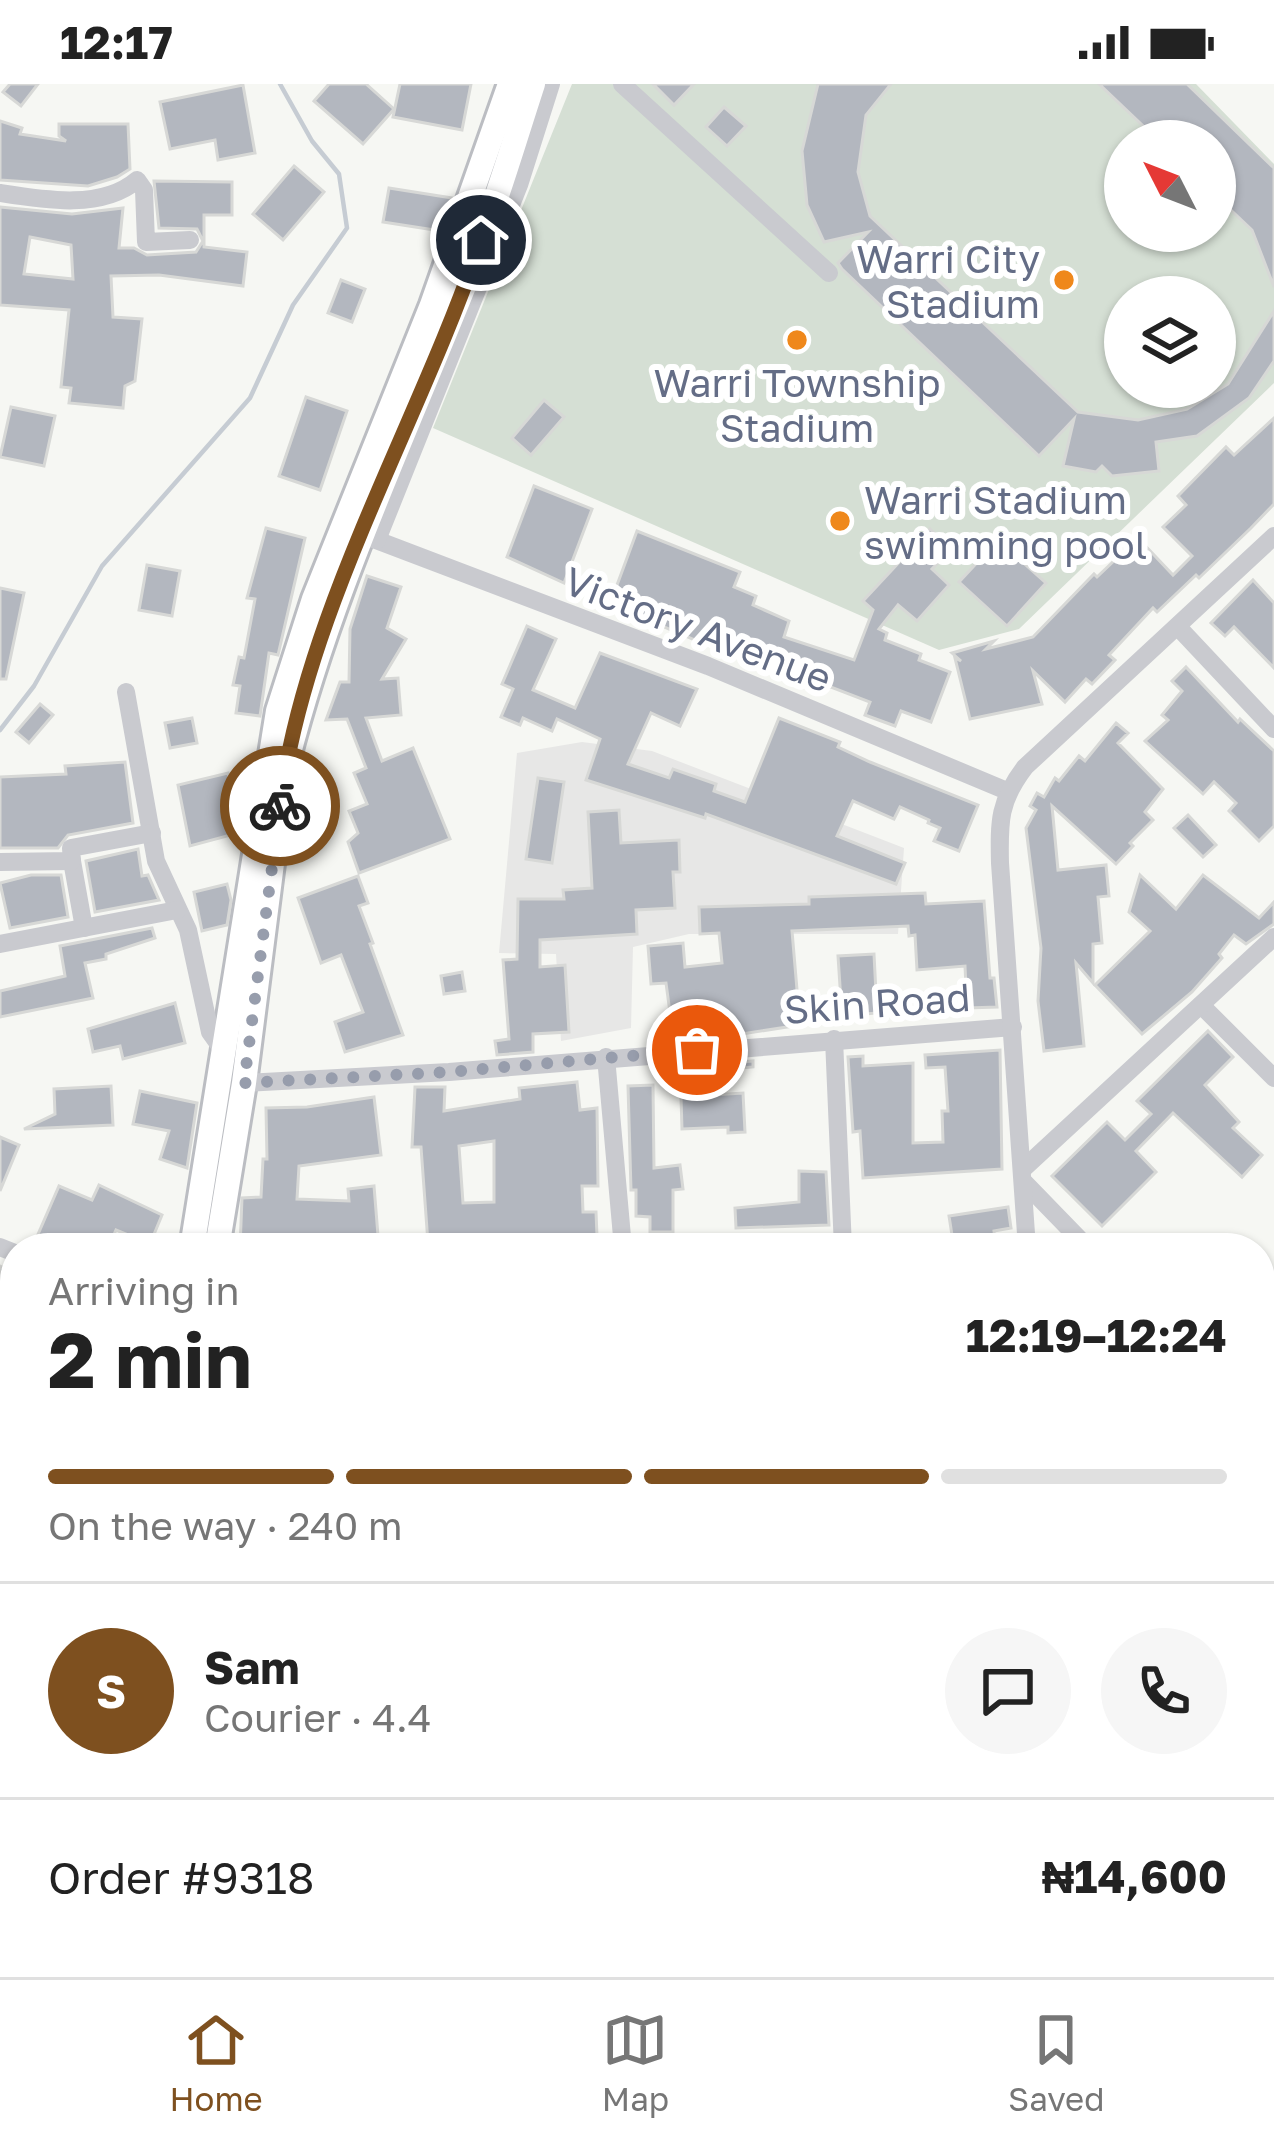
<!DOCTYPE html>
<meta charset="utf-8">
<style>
body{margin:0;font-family:"Golos Text",sans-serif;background:#f6f6f6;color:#222;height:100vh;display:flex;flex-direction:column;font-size:45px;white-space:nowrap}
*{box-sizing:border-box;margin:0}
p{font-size:39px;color:#767676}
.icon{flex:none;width:66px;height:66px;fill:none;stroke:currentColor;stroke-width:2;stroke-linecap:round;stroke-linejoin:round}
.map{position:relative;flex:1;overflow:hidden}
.side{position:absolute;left:0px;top:1149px;width:1275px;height:744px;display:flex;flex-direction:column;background:#fff;border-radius:48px 48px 0 0;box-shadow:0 3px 9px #0004}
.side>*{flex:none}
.needle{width:78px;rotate:312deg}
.buttons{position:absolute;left:1104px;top:36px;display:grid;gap:24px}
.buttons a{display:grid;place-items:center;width:132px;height:132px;border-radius:50%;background:#fff;box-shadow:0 3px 9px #0004;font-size:60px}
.pin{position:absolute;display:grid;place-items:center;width:102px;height:102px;color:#fff;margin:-51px;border:6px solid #fff;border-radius:50%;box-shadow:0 3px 12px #0007}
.courier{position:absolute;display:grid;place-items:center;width:120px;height:120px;margin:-60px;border:9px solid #7e501f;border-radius:50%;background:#fff;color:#222;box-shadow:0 3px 15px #0007}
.head em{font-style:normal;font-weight:700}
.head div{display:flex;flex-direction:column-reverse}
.head{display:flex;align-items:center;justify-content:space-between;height:204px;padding:0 48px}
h1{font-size:78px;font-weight:700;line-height:90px}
.bar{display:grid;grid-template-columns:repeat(4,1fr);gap:18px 12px;align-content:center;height:144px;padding:0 48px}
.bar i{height:15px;border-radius:9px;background:#e0e0e0}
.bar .active{background:#7e501f}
.bar p{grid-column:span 4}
.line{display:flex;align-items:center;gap:30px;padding:0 48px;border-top:3px solid #e0e0e0}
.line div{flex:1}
.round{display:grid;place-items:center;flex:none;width:126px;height:126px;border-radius:63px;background:#f6f6f6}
.status{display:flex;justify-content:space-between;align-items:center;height:84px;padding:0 60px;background:#fff;direction:ltr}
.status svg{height:33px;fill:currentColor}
.menu{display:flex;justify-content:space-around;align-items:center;height:168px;border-top:3px solid #e0e0e0;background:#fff;font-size:33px;color:#767676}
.menu a{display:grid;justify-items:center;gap:6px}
.menu .active{color:#7e501f}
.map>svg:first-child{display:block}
</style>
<div class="status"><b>12:17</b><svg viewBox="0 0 49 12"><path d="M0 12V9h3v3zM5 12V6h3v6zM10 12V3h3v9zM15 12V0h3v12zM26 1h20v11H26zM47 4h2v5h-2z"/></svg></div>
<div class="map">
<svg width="1274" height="1893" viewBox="0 0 1274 1893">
<rect width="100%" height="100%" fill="#f6f7f3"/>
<!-- built -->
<polygon fill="#e7e7e6" points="582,658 652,667 904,764 898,850 689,850 633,863 631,944 561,957 556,870 499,869 517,669"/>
<!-- green -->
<path fill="#d5dfd4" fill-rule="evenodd" d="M572,0h624l78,80v219l-255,246 -80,21 -506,-222zM1125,57h90v90h-90zM1125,213h90v90h-90z"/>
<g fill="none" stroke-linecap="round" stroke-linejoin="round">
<!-- stream -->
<polyline stroke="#c6ccd3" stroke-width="4.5" points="0,646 34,602 102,482 250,314 293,221 347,144 339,90 312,57 280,0"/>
</g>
<!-- building -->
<g fill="#b3b7bf" stroke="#d7d8d6" stroke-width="3" fill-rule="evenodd">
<polygon points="10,0 38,0 21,22 3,8"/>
<polygon points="329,0 366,0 394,25 363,60 314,17"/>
<polygon points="400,0 471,0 462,46 393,33"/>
<polygon points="653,0 694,0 674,21"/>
<polygon points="818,0 891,0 866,31 858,88 870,132 1078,328 1138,336 1187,325 1228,300 1274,227 1274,277 1249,314 1197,352 1156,358 1159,387 1112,392 1102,382 1096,388 1063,382 1074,335 1039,372 842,185 838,179 868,148 824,158 807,121 802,67"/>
<polygon points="1099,0 1187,0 1274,84 1274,203 1252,146 1215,111 1215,57 1159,57"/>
<polygon points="243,1 255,69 218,76 215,56 170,65 160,18"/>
<polygon points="724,23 746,42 727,62 706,43"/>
<polygon points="0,37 22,44 20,50 66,57 59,52 59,40 128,40 130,85 117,93 88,102 0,96"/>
<polygon points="294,82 324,108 283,156 253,130"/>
<path d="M154,97l78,1v33h-28v32l43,5 -4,34 -84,-11 -48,1 2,41 29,2 -7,62 -10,5 -2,22 -54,-5 2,-15 -10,-1 8,-77 -69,-5v-98l72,7 51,-6 -4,40h15l13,7 49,-3 7,-11 -6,-12 -38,-1zM30,153l41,8 2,34 -49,-5z"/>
<polygon points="389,104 452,114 441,147 383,138"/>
<polygon points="341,196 365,205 352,238 328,229"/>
<polygon points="306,313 347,327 320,406 279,392"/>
<polygon points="544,316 564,333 531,371 512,354"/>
<polygon points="11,323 55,332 44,382 0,373"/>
<polygon points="1274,334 1274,420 1251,444 1199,494 1196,491 1157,528 1153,524 1109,571 1115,576 1092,600 1086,595 1065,618 1033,587 1042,620 970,635 955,574 961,577 952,569 994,557 986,565 1033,553 1094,490 1097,493 1138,454 1173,491 1192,472 1163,443 1186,421 1178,412 1226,363 1234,371"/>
<polygon points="534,402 592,425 564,499 507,473"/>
<polygon points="266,444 305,454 278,571 269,569 260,632 236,629 240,602 233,601 239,573 244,574 255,515 247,514"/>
<polygon points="930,445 951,465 932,485 949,501 917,537 898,521 879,545 887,549 885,556 921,570 919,576 950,588 931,638 901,627 895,642 865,631 870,618 828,602 830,598 774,577 773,581 754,574 753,577 713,560 711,563 610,520 637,447 740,488 734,503 756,512 753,521 789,537 784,553 854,576 873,526 863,517"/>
<polygon points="998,456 1046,499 1007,542 959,498"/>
<polygon points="147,481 180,487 172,532 139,526"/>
<polygon points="367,492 401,503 387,544 406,555 382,595 398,594 401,631 366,634 382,677 413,664 450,755 359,789 348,758 358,749 349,727 367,720 354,689 366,684 347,635 326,636 340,598 349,598 350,545"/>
<polygon points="1253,496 1274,519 1274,584 1234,543 1225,552 1211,539"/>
<polygon points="0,504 24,509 6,595 0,595"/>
<polygon points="527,542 556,555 533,606 575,624 600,569 697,605 680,642 651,629 628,680 669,694 673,685 716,700 714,707 745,718 779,634 840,658 838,663 870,678 978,721 959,767 934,757 940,744 928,739 929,736 900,723 894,735 853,717 837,752 905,779 896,800 706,730 705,734 586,696 600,655 557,635 552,647 523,634 520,641 501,633 513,605 502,600"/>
<polygon points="1186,583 1238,638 1240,635 1274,667 1274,742 1259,757 1229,727 1236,719 1214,698 1203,710 1145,657 1168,636 1162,631 1182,607 1172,597"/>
<polygon points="40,620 53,631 29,659 16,648"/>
<polygon points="192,634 197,659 170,664 165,639"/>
<polygon points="1116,639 1128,649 1118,659 1163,705 1145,728 1153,736 1130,759 1133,762 1116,780 1052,722 1058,786 1106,781 1109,812 1098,813 1102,859 1093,860 1093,899 1076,879 1084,962 1044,967 1038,917 1041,864 1026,744 1036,726 1030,722 1037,709 1044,713 1055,694 1059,697 1079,672 1085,677"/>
<polygon points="125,678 133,739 68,751 58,764 0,764 0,693 66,690 65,682"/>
<polygon points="228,689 242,748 190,762 178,701"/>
<polygon points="538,694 564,698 552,779 526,775"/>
<polygon points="619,726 621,759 679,756 680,788 673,788 675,824 636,826 637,850 540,856 540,883 565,881 569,948 533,950 533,968 497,971 495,957 509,955 503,876 517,875 518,815 564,815 563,806 592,804 588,728"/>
<polygon points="1188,731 1216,761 1203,773 1174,744"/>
<polygon points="138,765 142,792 148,791 159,816 95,828 86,777"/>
<polygon points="31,791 61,791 68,833 10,844 0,799"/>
<polygon points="1140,791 1176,825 1203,791 1259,834 1274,818 1274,840 1246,860 1234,851 1219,870 1222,874 1192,908 1142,950 1095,901 1150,847 1129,828"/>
<polygon points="358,792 368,819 359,822 373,859 370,860 403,951 345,968 335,938 363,928 341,871 321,879 298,814"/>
<polygon points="227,800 231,816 227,841 202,847 194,808"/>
<polygon points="925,809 926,820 984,817 990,894 994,894 997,923 967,924 965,882 917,886 915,851 909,852 908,842 792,847 800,941 729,952 727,937 698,940 697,933 671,936 666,899 651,900 648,862 683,859 685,883 722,879 719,849 700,850 699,823 809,820 809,813"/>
<polygon points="152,844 155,854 106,870 106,875 85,879 93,914 0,933 0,907 65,892 60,862"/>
<polygon points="874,870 877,929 842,932 838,872"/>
<polygon points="462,888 465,907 444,910 441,892"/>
<polygon points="175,919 185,959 123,975 120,962 93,968 88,945"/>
<polygon points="1208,947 1233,973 1205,1001 1239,1038 1233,1044 1262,1071 1242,1093 1173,1029 1136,1067 1156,1088 1102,1142 1052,1092 1107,1038 1125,1056 1151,1030 1137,1017"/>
<polygon points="1000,966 1002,1085 863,1094 860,1047 853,1048 848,973 863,972 863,982 913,979 913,1059 943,1058 942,1027 948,1027 945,983 926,984 925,971"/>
<polygon points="753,977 753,983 657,992 656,985"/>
<path d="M577,998l3,28 17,-2 1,78h-16l1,26h13l1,24 -77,4v8h-70v-6l-22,1 -7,-96h-9l3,-60h30l-1,24 76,-12 -1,-11zM494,1057v61l-31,1 -4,-57z"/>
<polygon points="653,1001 654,1084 680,1081 683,1105 673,1106 673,1148 650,1148 650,1133 636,1132 636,1106 631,1106 628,1002"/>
<polygon points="111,1002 113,1041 24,1045 55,1030 54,1005"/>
<polygon points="140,1007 197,1019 187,1084 160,1075 169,1047 133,1040"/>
<polygon points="743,1009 745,1048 728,1049 728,1043 682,1045 681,1013"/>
<polygon points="374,1013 381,1071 299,1082 297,1115 349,1117 348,1105 374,1102 379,1164 240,1164 242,1114 261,1113 263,1075 267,1075 266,1024 307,1023"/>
<polygon points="0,1053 19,1061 0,1107"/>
<polygon points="799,1087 826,1088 829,1141 736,1144 735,1124 799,1118"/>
<polygon points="99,1101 162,1131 150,1160 116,1146 108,1164 57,1164 36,1155 59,1102 92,1116"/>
<polygon points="1008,1123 1011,1144 994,1147 996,1164 954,1164 949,1132"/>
<polygon points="0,1182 15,1189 15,1272 3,1302 15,1308 15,1332 0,1325"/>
<polygon points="0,1396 15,1403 15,1459 0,1453"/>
<polygon points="8,1584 15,1585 15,1757 0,1753 0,1609"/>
<polygon points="1260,1600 1274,1600 1274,1749 1260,1750"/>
<polygon points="40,1878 88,1878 85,1893 37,1893"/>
<polygon points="134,1878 226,1878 227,1893 135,1893"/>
<rect x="289" y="1878" width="51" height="15"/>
<polygon points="1117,1878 1175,1878 1177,1893 1107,1893 1105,1880"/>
<rect x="1209" y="1878" width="61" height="13"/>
</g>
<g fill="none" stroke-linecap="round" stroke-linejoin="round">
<!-- major casing -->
<g stroke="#bbbdc2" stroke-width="30">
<g id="major">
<polyline points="192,1164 278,627 314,515 432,221 510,0"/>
<path d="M217,1164l27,-165 39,-306c42,-174 119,-335 185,-501 25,-62 44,-128 65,-192"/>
<polyline points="1260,1312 1274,1305"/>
<polyline points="1260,1339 1274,1332"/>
<polyline points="0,1347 15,1352"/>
<polyline points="0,1374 15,1380"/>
</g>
</g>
<!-- minor -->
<g stroke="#c9cacf" stroke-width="18">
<polyline points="622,0 829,189"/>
<path d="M0,109c44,7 102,17 137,-13l7,10 2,52 44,-2"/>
<polyline points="363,451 708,582 1007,707"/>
<polyline points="377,456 519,101 551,0"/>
<polyline points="1178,543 1274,645"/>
<polyline points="126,608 156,777 188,846 210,948 225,969"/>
<polyline points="72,777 84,844"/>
<polyline points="0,778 72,777 71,764 152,749"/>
<polyline points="0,860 177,826"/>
<polyline points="1201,921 1274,994"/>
<polyline points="834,955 843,1164"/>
<polyline points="606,973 623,1164"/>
<polyline points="244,999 449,988 1013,943"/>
<polyline points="1022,1086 1274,853"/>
<polyline points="1023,1097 1088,1164"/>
<polyline points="0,1163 15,1169"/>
<polyline points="764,1164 843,1159"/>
<path d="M1027,1164l-27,-385c-1,-42 -1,-62 25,-96l249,-231"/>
<polyline points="1274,1368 1267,1391 1274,1499"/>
<polyline points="0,1568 15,1572"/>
<polyline points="1260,1587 1274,1586"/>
<polyline points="0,1767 15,1772"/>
<polyline points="1260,1839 1274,1838"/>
<polyline points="8,1893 15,1862"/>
<polyline points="521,1893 754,1878"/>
</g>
<!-- major -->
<use href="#major" stroke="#fff" stroke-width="24"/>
</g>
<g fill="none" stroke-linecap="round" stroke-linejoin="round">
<!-- done -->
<polyline stroke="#979dac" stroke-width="12" stroke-dasharray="0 21.6" points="280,722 244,999 449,988 697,966"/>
<!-- route -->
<path stroke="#7e501f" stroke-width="15" d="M280,722c24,-193 139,-382 201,-566"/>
</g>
<!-- markers -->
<g fill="#ef881b" stroke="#fff" stroke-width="4.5">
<circle cx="1064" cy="196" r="12"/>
<circle cx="797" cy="256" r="12"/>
<circle cx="840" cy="437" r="12"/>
</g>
<g text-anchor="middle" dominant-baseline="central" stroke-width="12" stroke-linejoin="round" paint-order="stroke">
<!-- poi labels -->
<g font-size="39" fill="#646d86" stroke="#fff" text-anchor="end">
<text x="1040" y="174">Warri City<tspan x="1040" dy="45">Stadium</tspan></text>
<text x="797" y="298" text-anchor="middle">Warri Township<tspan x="797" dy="45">Stadium</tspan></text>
<text x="864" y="415" text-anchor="start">Warri Stadium<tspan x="864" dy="45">swimming pool</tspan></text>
</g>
<!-- street labels -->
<g font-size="39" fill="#646d86" stroke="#fff">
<text transform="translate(698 545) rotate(21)">Victory Avenue</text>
<text transform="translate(877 919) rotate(-4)">Skin Road</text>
</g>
</g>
</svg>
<div class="buttons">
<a><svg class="needle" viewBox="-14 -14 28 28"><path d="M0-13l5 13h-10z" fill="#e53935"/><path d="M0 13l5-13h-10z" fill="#767676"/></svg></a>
<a><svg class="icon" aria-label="layers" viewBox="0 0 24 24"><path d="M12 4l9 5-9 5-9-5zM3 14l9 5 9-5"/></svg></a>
</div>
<div class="pin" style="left:697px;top:966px;background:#ea580c"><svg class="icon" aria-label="bag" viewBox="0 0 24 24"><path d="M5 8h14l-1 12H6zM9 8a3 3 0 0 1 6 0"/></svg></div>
<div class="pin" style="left:481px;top:156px;background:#1f2937"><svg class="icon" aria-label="home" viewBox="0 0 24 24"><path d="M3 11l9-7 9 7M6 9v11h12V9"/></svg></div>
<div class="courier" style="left:280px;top:722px"><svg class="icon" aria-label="bike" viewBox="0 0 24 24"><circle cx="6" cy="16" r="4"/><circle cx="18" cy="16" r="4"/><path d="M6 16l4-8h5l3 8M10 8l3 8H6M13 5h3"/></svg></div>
<section class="side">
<div class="head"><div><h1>2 min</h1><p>Arriving in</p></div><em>12:19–12:24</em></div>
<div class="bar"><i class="active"></i><i class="active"></i><i class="active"></i><i></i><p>On the way · 240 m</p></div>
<div class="line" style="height:216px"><b class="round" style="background:#7e501f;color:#fff">S</b><div><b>Sam</b><p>Courier · 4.4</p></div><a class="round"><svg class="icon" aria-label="chat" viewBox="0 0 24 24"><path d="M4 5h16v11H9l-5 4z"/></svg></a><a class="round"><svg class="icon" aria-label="phone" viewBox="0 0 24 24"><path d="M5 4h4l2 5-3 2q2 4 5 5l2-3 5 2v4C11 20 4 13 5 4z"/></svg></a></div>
<div class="line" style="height:156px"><div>Order #9318</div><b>₦14,600</b></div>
</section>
</div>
<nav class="menu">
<a class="active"><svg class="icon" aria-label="home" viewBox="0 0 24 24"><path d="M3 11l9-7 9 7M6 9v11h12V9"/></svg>Home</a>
<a><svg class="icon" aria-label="map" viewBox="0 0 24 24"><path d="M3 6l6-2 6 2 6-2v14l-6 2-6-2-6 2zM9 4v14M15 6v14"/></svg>Map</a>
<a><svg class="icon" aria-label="saved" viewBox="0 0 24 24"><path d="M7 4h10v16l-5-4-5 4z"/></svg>Saved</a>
</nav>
